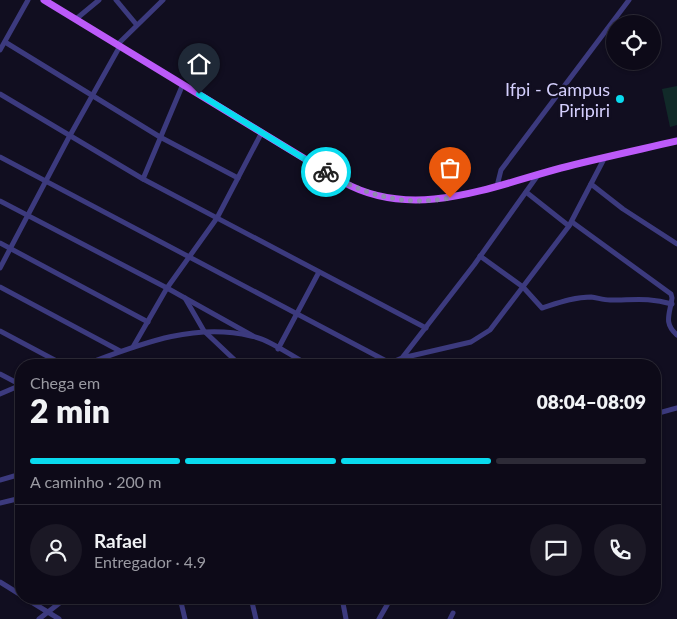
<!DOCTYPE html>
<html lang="pt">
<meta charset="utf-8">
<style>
body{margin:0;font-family:Lato,sans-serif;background:#1b1825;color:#f1f3f6;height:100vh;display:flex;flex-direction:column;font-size:19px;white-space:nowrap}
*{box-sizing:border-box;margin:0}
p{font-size:16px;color:#9a9aa2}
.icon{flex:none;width:28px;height:28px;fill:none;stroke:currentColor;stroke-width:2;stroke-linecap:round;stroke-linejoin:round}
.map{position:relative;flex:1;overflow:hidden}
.details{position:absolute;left:15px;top:359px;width:646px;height:245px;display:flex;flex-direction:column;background:#0d0a18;border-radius:20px;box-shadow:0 1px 4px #0004,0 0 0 1px #2d2b37}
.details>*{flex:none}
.fabs{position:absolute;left:606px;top:15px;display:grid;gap:10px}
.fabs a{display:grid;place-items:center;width:55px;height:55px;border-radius:50%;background:#0d0a18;box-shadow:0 1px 4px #0004,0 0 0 1px #2d2b37;font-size:25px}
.pin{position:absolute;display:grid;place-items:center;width:42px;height:42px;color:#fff;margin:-51px -21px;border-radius:50% 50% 50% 0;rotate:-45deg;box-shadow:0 0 5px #0007}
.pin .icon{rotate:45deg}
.courier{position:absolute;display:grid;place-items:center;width:50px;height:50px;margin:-25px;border:4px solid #09dbef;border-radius:50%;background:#fff;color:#222;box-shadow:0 1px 6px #0007}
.overview em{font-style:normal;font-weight:800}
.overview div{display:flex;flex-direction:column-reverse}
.overview{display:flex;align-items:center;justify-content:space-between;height:85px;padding:0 15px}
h1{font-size:32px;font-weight:800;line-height:38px}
.bar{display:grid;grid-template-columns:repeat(4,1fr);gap:8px 5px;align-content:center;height:60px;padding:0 15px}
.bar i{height:6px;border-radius:4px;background:#2d2b37}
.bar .selected{background:#09dbef}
.bar p{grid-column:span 4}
.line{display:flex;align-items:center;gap:12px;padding:0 15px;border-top:1px solid #2d2b37}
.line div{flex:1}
.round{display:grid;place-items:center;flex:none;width:52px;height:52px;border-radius:26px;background:#1b1825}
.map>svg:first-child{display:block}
</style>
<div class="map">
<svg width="677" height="619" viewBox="0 0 677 619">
<rect width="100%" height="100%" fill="#110e20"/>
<!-- green -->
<polygon fill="#112a29" points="677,86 677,125 670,127 662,89"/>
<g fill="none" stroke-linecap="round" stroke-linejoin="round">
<!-- minor -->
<g stroke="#3c3a7e" stroke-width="5">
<polyline points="116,0 136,24"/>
<polyline points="76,19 99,0"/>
<polyline points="5,42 160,137 238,178"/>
<polyline points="117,45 163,0"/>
<polyline points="0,50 28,0"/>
<polyline points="0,94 143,179 426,328"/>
<polyline points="0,157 390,363"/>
<polyline points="143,179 183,84"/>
<polyline points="591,184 623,209 677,244"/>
<polyline points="497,186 501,170 629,0"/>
<polyline points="526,192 569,226"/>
<polyline points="0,201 167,288 253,336"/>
<path d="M572,222l99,72 1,4c-2,16 -9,25 5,37"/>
<polyline points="0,243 148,322"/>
<path d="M480,256l43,31 19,21c16,-5 32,-11 49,-11 7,1 13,3 19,3 24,0 38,-3 62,4"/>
<polyline points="0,268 68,139 120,46"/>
<polyline points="0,287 120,351"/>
<polyline points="185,298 204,331 240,365"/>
<polyline points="0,331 64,365"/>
<polyline points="133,347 167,288 217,218 262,132"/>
<polyline points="278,349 319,272"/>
<polyline points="402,358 474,265 538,175"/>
<path d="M84,365c54,-20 109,-43 167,-29 20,4 40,20 58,29"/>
<polyline points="385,365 402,358 471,342 490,330 569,226 605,157"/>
<polyline points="0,374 21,385"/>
<polyline points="0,394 21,385"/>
<polyline points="655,414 677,408"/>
<polyline points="0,480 21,474"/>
<polyline points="0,503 21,498"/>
<polyline points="0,582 21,595"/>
<polyline points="25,598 59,619"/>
<polyline points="180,598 185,619"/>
<polyline points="251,598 256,619"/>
<polyline points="342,598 346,619"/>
<polyline points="39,619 66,598"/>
<polyline points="379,619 391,598"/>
<polyline points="450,619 453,613"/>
</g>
<!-- major -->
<path stroke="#bc5af9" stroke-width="7" d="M44,0l299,182c70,39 147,5 218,-14 39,-10 77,-18 116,-27"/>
</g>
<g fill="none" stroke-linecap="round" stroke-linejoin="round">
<!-- done -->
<path stroke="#908bb0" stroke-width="5" stroke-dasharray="0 9" d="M326,172c39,24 79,34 124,26"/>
<!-- route -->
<polyline stroke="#09dbef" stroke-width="6" points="199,94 326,172"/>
</g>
<!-- markers -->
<circle fill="#09dbef" stroke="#110e20" stroke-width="2" cx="620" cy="99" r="5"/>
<g text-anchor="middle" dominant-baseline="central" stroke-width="5" stroke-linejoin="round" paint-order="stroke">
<!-- poi labels -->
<g font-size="18" fill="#d4cffd" stroke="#110e20" text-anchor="end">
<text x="610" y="89">Ifpi - Campus<tspan x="610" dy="21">Piripiri</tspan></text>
</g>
</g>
</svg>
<div class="fabs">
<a><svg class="icon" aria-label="locate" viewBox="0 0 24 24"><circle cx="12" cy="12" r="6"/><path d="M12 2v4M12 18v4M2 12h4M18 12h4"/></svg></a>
</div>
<div class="pin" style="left:450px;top:198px;background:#ea580c"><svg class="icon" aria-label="bag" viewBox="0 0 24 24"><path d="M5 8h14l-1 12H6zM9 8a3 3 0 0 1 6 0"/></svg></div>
<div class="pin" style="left:199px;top:94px;background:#1f2937"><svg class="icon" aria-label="home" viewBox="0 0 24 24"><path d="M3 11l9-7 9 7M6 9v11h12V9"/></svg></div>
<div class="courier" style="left:326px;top:172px"><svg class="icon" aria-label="bike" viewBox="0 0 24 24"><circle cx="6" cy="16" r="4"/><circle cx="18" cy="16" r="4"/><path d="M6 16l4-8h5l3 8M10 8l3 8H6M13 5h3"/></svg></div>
<section class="details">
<div class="overview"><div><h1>2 min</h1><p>Chega em</p></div><em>08:04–08:09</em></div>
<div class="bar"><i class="selected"></i><i class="selected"></i><i class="selected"></i><i></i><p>A caminho · 200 m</p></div>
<div class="line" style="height:90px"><a class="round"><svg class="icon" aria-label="person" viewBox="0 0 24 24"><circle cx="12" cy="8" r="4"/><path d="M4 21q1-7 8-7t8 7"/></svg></a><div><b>Rafael</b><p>Entregador · 4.9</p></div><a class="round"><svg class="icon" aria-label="chat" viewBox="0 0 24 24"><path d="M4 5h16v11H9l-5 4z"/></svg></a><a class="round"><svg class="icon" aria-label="phone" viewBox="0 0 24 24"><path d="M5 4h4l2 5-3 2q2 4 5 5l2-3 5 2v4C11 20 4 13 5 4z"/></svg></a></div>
</section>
</div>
